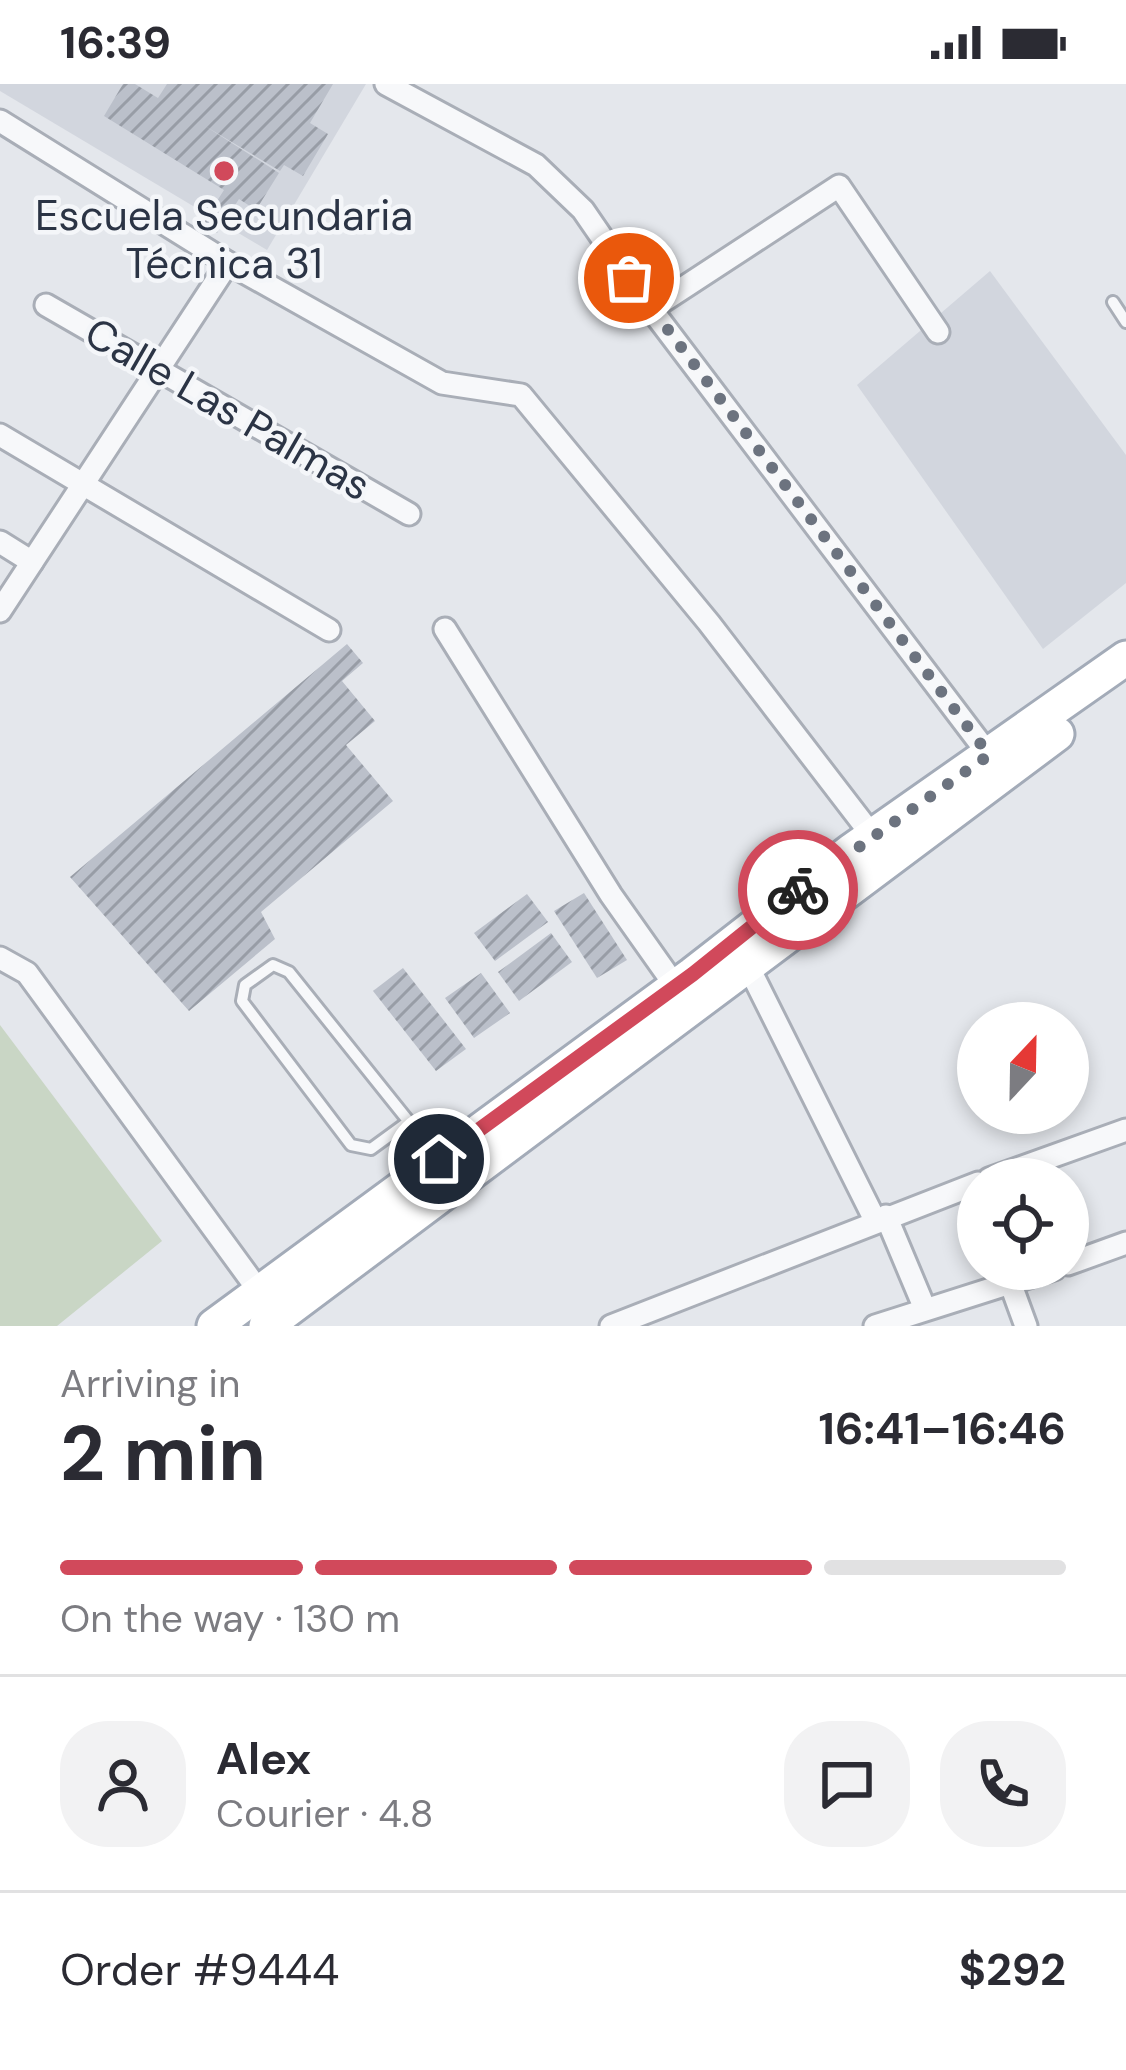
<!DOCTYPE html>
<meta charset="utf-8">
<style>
body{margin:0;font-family:"DM Sans",sans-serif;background:#f2f2f3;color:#2b2b33;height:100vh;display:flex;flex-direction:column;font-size:45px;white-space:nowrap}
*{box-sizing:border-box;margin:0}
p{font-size:39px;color:#7c7c81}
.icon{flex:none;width:66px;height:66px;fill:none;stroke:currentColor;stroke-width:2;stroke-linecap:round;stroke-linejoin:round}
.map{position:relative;height:1242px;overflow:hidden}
.panel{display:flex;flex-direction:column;background:#fff;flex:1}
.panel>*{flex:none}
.needle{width:78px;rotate:22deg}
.fabs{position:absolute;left:957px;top:918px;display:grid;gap:24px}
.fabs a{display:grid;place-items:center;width:132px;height:132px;border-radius:50%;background:#fff;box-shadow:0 6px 18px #0003;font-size:60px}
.pin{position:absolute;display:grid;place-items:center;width:102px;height:102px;color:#fff;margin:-51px;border:6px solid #fff;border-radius:50%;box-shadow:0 3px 12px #0007}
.courier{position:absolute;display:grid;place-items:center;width:120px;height:120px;margin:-60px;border:9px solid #d1495b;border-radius:50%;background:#fff;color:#222;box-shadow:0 3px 15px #0007}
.overview em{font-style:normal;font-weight:700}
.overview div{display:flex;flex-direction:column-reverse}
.overview{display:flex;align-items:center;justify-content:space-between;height:204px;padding:0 60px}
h1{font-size:78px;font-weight:700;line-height:90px}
.bar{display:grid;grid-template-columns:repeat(4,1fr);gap:18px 12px;align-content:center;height:144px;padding:0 60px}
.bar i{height:15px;border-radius:9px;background:#e1e1e2}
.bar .current{background:#d1495b}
.bar p{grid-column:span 4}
.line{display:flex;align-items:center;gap:30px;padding:0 60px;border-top:3px solid #e1e1e2}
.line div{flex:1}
.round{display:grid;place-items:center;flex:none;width:126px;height:126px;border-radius:48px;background:#f2f2f3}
.status{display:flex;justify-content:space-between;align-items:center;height:84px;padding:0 60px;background:#fff;direction:ltr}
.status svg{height:33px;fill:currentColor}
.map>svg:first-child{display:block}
</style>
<div class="status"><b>16:39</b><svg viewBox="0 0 49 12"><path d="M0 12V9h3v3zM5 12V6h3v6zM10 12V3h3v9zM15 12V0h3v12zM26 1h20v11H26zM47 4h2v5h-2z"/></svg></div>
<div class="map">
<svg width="1126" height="1242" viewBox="0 0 1126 1242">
<defs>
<pattern id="building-hatch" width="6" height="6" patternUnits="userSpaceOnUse" patternTransform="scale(3)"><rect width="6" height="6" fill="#bbc0ca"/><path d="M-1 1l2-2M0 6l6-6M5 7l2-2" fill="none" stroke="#989da6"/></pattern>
</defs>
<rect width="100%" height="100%" fill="#e4e7ec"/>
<!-- built -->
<g fill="#d2d6de">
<polygon points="0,0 366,0 267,166 0,7"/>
<polygon points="990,187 1126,371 1126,499 1043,565 857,301"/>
</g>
<!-- park -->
<polygon fill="#c9d6c5" points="0,941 162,1157 57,1242 0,1242"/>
<!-- building -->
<g fill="url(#building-hatch)">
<polygon points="123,0 135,0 158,14 167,0 333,0 310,39 328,50 303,92 284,81 280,87 205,42 279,89 256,126 239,115 217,149 203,139 224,106 104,32"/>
<polygon points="347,560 363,579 342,597 375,637 346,661 393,717 261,828 275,855 189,927 70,793"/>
<polygon points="584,809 627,876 597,894 554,827"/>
<polygon points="527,810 548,838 495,877 474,849"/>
<polygon points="551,849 572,878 519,917 498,888"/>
<polygon points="403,884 466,965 436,987 373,907"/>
<polygon points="481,889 510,929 474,954 445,914"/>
</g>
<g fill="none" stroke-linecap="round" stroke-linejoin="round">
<!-- lane casing -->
<g stroke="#a9aeb7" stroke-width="16">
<g id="lane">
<polyline points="1113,218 1126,238"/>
<polyline points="408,1038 371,1065 351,1061 242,917 245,901 273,881 289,888 438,1074"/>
</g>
</g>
<!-- street casing -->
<g stroke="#a9aeb7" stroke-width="27">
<g id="street">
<polyline points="386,0 536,81 583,126 651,225 989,671"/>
<polyline points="0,37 228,179 442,299 521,311 709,539 878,759"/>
<polyline points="46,221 409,430"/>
<polyline points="651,225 839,102 938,248"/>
<polyline points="0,351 329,546"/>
<polyline points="0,458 32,478"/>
<polyline points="0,527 228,179"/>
<polyline points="445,545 611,811 676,903"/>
<polyline points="0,874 27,889 267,1218"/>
<polyline points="747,880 875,1136"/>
<polyline points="989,1095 1126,1046"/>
<polyline points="886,1132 925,1225"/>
<polyline points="1068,1180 1126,1159"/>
<polyline points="1011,1201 1026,1242"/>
<polyline points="611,1242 978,1099"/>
<polyline points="875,1242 1054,1185"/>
</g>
</g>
<!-- primary casing -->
<g stroke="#a3abb8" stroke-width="39">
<g id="primary">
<polyline points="214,1242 693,890 851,767 1126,574"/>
<polyline points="266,1242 1057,650"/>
</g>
</g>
<!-- lane -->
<use href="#lane" stroke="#f7f8fa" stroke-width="10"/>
<!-- street -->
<use href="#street" stroke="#f7f8fa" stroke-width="21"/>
<!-- primary -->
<use href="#primary" stroke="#fff" stroke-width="33"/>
</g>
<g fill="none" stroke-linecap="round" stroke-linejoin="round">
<!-- done -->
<polyline stroke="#6c737f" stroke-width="12" stroke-dasharray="0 21.6" points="629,194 989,671 798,806"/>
<!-- route -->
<polyline stroke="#d1495b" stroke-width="15" points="439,1075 693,890 798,806"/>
</g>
<!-- markers -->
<circle fill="#d1495b" stroke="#f4f6f9" stroke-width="4.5" cx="224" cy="87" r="12"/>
<g text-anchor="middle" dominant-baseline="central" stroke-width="9" stroke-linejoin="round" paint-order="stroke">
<!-- poi labels -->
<g font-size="42" fill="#2b3445" stroke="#f4f6f9">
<text x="224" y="131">Escuela Secundaria<tspan x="224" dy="48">Técnica 31</tspan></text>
</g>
<!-- street labels -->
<g font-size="42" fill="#2b3445" stroke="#f4f6f9">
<text transform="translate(228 325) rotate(30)">Calle Las Palmas</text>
</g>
</g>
</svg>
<div class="fabs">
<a><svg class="needle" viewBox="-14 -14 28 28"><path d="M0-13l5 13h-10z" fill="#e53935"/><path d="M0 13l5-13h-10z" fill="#7c7c81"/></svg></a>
<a><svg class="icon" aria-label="locate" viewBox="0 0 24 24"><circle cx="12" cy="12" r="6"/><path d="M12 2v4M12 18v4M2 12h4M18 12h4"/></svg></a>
</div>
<div class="pin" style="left:629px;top:194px;background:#ea580c"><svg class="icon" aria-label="bag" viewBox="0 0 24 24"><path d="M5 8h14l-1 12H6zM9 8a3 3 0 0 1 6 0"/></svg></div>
<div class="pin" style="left:439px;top:1075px;background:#1f2937"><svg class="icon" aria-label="home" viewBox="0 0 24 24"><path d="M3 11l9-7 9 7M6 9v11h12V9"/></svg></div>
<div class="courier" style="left:798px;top:806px"><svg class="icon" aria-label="bike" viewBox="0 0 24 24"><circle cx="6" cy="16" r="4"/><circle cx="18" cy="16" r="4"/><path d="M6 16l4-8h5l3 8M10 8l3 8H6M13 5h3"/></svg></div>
</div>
<section class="panel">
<div class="overview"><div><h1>2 min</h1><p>Arriving in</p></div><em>16:41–16:46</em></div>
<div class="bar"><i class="current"></i><i class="current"></i><i class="current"></i><i></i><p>On the way · 130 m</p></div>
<div class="line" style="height:216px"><a class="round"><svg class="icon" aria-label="person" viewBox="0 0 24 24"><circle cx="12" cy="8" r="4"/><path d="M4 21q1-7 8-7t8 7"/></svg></a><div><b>Alex</b><p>Courier · 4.8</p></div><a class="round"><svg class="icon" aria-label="chat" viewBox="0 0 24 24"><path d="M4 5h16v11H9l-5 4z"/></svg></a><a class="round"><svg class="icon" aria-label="phone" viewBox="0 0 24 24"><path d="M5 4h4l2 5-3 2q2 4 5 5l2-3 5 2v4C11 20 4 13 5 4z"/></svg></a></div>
<div class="line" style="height:156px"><div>Order #9444</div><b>$292</b></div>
</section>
